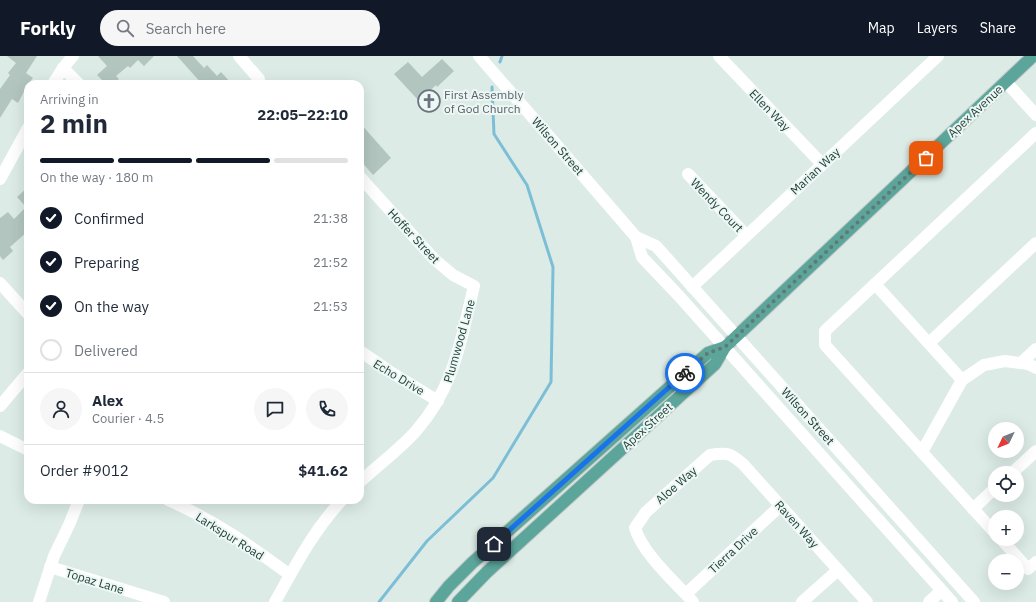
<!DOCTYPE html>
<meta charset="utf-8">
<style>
body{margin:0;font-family:"IBM Plex Sans",sans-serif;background:#f6f6f7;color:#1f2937;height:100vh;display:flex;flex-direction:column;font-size:15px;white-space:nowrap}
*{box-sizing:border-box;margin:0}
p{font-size:13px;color:#747a83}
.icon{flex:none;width:22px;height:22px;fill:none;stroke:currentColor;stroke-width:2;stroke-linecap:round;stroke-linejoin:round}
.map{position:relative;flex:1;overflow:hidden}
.details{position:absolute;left:24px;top:24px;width:340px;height:424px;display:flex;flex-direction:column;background:#fff;border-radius:12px;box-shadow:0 4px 16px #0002}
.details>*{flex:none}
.needle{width:26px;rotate:227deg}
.buttons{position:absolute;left:988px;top:366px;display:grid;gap:8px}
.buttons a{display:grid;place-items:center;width:36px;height:36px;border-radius:50%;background:#fff;box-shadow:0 4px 16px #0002;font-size:20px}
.pin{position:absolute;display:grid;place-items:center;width:34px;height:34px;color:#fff;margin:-17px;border-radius:8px;box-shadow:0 2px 6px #0006}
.courier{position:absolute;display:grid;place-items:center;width:40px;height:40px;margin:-20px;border:3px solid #1a73e8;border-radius:50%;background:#fff;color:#222;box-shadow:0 1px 5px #0007}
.headline em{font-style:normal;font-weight:700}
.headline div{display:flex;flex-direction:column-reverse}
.headline{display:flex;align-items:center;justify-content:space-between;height:68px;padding:0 16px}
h1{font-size:26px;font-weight:700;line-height:30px}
.bar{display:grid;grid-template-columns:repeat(4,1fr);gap:6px 4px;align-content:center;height:48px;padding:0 16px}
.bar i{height:5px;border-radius:3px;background:#e0e1e3}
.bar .on{background:#111827}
.bar p{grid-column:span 4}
.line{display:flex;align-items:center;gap:10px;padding:0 16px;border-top:1px solid #e0e1e3}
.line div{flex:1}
.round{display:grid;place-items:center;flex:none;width:42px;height:42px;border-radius:21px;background:#f6f6f7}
ol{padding:0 16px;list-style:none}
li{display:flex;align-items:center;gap:12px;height:44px}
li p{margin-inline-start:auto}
li .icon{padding:4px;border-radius:50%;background:#111827;color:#fff;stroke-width:4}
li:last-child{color:#747a83}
li i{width:22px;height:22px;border:2px solid #e0e1e3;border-radius:50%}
header{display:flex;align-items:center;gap:24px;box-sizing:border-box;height:56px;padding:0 20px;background:#111827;color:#fff}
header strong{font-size:19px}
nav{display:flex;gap:22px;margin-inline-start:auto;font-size:14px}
.search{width:280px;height:36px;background:#f6f6f7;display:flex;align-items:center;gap:10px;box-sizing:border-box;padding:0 14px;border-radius:22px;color:#747a83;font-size:15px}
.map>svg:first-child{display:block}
</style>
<header>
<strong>Forkly</strong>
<div class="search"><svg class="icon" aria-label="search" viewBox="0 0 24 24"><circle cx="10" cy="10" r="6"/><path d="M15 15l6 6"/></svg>Search here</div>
<nav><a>Map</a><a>Layers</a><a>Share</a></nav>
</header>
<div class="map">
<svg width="1036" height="546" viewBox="0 0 1036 546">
<rect width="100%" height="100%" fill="#dcebe6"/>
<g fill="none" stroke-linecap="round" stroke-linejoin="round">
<!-- stream -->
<g stroke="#7dbed7" stroke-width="3">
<polyline points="500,6 502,0"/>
<polyline points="379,546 427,485 493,422 551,326 553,211 527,129 494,78 492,31"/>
</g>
</g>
<!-- building -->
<g fill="#b2c5bf">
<polygon points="7,0 37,0 26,17 33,22 28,28 18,47 12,43 0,62 0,33 10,19 8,17 16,7"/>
<polygon points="98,0 154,0 144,10 138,4 130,12 128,10 116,20 119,23 112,28 106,28 97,19 107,10"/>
<polygon points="177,0 193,0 204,12 207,9 217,20 221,16 232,28 202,28"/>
<polygon points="442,3 454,15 437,31 436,29 419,45 394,18 408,6 422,21"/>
<polygon points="360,67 391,102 373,119 360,104"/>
<polygon points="28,131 28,175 10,191 13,195 3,204 0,200 0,162 8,156 14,163 26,151 17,141"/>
</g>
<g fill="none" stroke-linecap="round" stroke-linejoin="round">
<!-- major casing -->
<g stroke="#c0c8c7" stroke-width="14">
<g id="major">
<polyline points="436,546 449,530 472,507 708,297 725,291"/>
<polyline points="458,546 487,516 715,308 725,291 1033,0"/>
</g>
</g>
<!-- minor -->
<g stroke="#fff" stroke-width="12">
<polyline points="239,0 259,23"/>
<polyline points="479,0 534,63 636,181 642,201 679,240 952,546"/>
<polyline points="719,0 822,108"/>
<polyline points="63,12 79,28"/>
<polyline points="1006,26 1036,59"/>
<polyline points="53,28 63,12 73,0"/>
<polyline points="688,118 746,179"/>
<path d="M360,121l74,82 19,16 21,11c-13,54 -20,102 -58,145 -17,19 -38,34 -56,51"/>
<polyline points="0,123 28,72"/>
<polyline points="636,181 656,190 974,546"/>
<polyline points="0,227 28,258"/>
<polyline points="875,228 962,324"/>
<polyline points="692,231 938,0"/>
<polyline points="929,287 1036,187"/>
<polyline points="360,295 389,315 438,345"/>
<polyline points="1021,307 1036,293"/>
<polyline points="0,350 28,317"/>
<polyline points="0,380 28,394"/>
<polyline points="922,396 962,324 984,309 1005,305 1028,308 1036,312"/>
<polyline points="1012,417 1036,395"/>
<path d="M168,444c44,19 84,47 122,75"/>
<polyline points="973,453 995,432"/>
<polyline points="995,477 825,289 825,275 1036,77"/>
<polyline points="1001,483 1028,513 1036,506"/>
<polyline points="50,511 164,546"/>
<polyline points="686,538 780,450"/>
<polyline points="39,546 54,500 69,469 79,444"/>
<path d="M275,546c20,-36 39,-72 67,-102"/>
<path d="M693,546c-19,-21 -50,-48 -58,-74l11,-16 64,-57c17,-3 20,-2 33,9l124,138"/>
<polyline points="802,546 838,514"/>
<polyline points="929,546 941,535"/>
</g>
<!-- major -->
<use href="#major" stroke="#5ca59b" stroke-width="12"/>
</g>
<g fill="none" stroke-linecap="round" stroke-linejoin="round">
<!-- done -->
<polyline stroke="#607974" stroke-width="4" stroke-dasharray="0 7.2" points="685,317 708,297 725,291 926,102"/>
<!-- route -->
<polyline stroke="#1a73e8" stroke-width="5" points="494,488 685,317"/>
</g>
<!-- icons -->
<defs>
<g id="church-ring" transform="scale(1.15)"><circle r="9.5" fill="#edf7f3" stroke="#6b7280" stroke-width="1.5"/><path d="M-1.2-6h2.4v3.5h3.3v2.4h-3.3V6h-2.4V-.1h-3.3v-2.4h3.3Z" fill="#6b7280"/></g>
</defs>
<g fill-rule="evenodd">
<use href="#church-ring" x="429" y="45"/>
</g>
<g text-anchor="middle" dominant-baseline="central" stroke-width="4" stroke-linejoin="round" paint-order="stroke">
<!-- worship labels -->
<g font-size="12" fill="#5b616d" stroke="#edf7f3" text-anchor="start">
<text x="444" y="38">First Assembly<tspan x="444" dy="14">of God Church</tspan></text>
</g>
<!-- street labels -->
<g font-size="12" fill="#1d3b37" stroke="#edf7f3">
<text transform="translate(770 54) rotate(46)">Ellen Way</text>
<text transform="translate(975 55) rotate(-43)">Apex Avenue</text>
<text transform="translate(558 90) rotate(49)">Wilson Street</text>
<text transform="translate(815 115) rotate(-43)">Marian Way</text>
<text transform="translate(717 149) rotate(46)">Wendy Court</text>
<text transform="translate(414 180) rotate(47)">Hoffer Street</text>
<text transform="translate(459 285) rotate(-74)">Plumwood Lane</text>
<text transform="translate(399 321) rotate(31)">Echo Drive</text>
<text transform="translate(808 360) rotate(48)">Wilson Street</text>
<text transform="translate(647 370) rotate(-42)">Apex Street</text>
<text transform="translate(676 429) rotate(-41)">Aloe Way</text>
<text transform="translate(797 468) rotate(48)">Raven Way</text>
<text transform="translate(230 480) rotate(32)">Larkspur Road</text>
<text transform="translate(733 494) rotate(-43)">Tierra Drive</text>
<text transform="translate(95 525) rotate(17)">Topaz Lane</text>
</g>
</g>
</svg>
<div class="buttons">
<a><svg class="needle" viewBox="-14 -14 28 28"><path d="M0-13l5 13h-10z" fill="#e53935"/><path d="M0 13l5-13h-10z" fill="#747a83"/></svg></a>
<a><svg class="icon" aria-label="locate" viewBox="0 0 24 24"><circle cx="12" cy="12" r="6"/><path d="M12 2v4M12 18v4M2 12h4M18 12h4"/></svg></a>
<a>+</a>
<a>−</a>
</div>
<div class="pin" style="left:926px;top:102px;background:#ea580c"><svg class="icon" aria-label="bag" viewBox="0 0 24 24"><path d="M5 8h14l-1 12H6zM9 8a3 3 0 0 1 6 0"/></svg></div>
<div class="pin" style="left:494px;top:488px;background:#1f2937"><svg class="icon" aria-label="home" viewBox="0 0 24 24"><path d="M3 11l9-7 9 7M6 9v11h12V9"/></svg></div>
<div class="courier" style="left:685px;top:317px"><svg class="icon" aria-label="bike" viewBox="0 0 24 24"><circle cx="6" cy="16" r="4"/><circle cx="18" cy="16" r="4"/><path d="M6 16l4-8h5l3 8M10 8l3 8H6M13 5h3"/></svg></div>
<section class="details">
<div class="headline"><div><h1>2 min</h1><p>Arriving in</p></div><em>22:05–22:10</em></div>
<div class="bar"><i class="on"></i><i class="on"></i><i class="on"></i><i></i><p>On the way · 180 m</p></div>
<ol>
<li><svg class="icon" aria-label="check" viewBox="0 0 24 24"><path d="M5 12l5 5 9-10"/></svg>Confirmed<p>21:38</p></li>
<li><svg class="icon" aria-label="check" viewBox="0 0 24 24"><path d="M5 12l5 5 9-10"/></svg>Preparing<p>21:52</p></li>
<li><svg class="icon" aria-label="check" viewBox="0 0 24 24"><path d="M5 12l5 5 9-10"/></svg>On the way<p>21:53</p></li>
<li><i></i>Delivered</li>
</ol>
<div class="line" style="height:72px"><a class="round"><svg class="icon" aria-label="person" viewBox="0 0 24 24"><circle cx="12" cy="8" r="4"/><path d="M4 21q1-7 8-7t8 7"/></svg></a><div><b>Alex</b><p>Courier · 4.5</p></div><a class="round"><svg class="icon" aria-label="chat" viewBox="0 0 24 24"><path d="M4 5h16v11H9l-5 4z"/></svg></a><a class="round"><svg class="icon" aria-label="phone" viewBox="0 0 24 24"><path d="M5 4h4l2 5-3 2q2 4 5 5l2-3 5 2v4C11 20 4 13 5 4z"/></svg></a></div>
<div class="line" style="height:52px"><div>Order #9012</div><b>$41.62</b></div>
</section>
</div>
